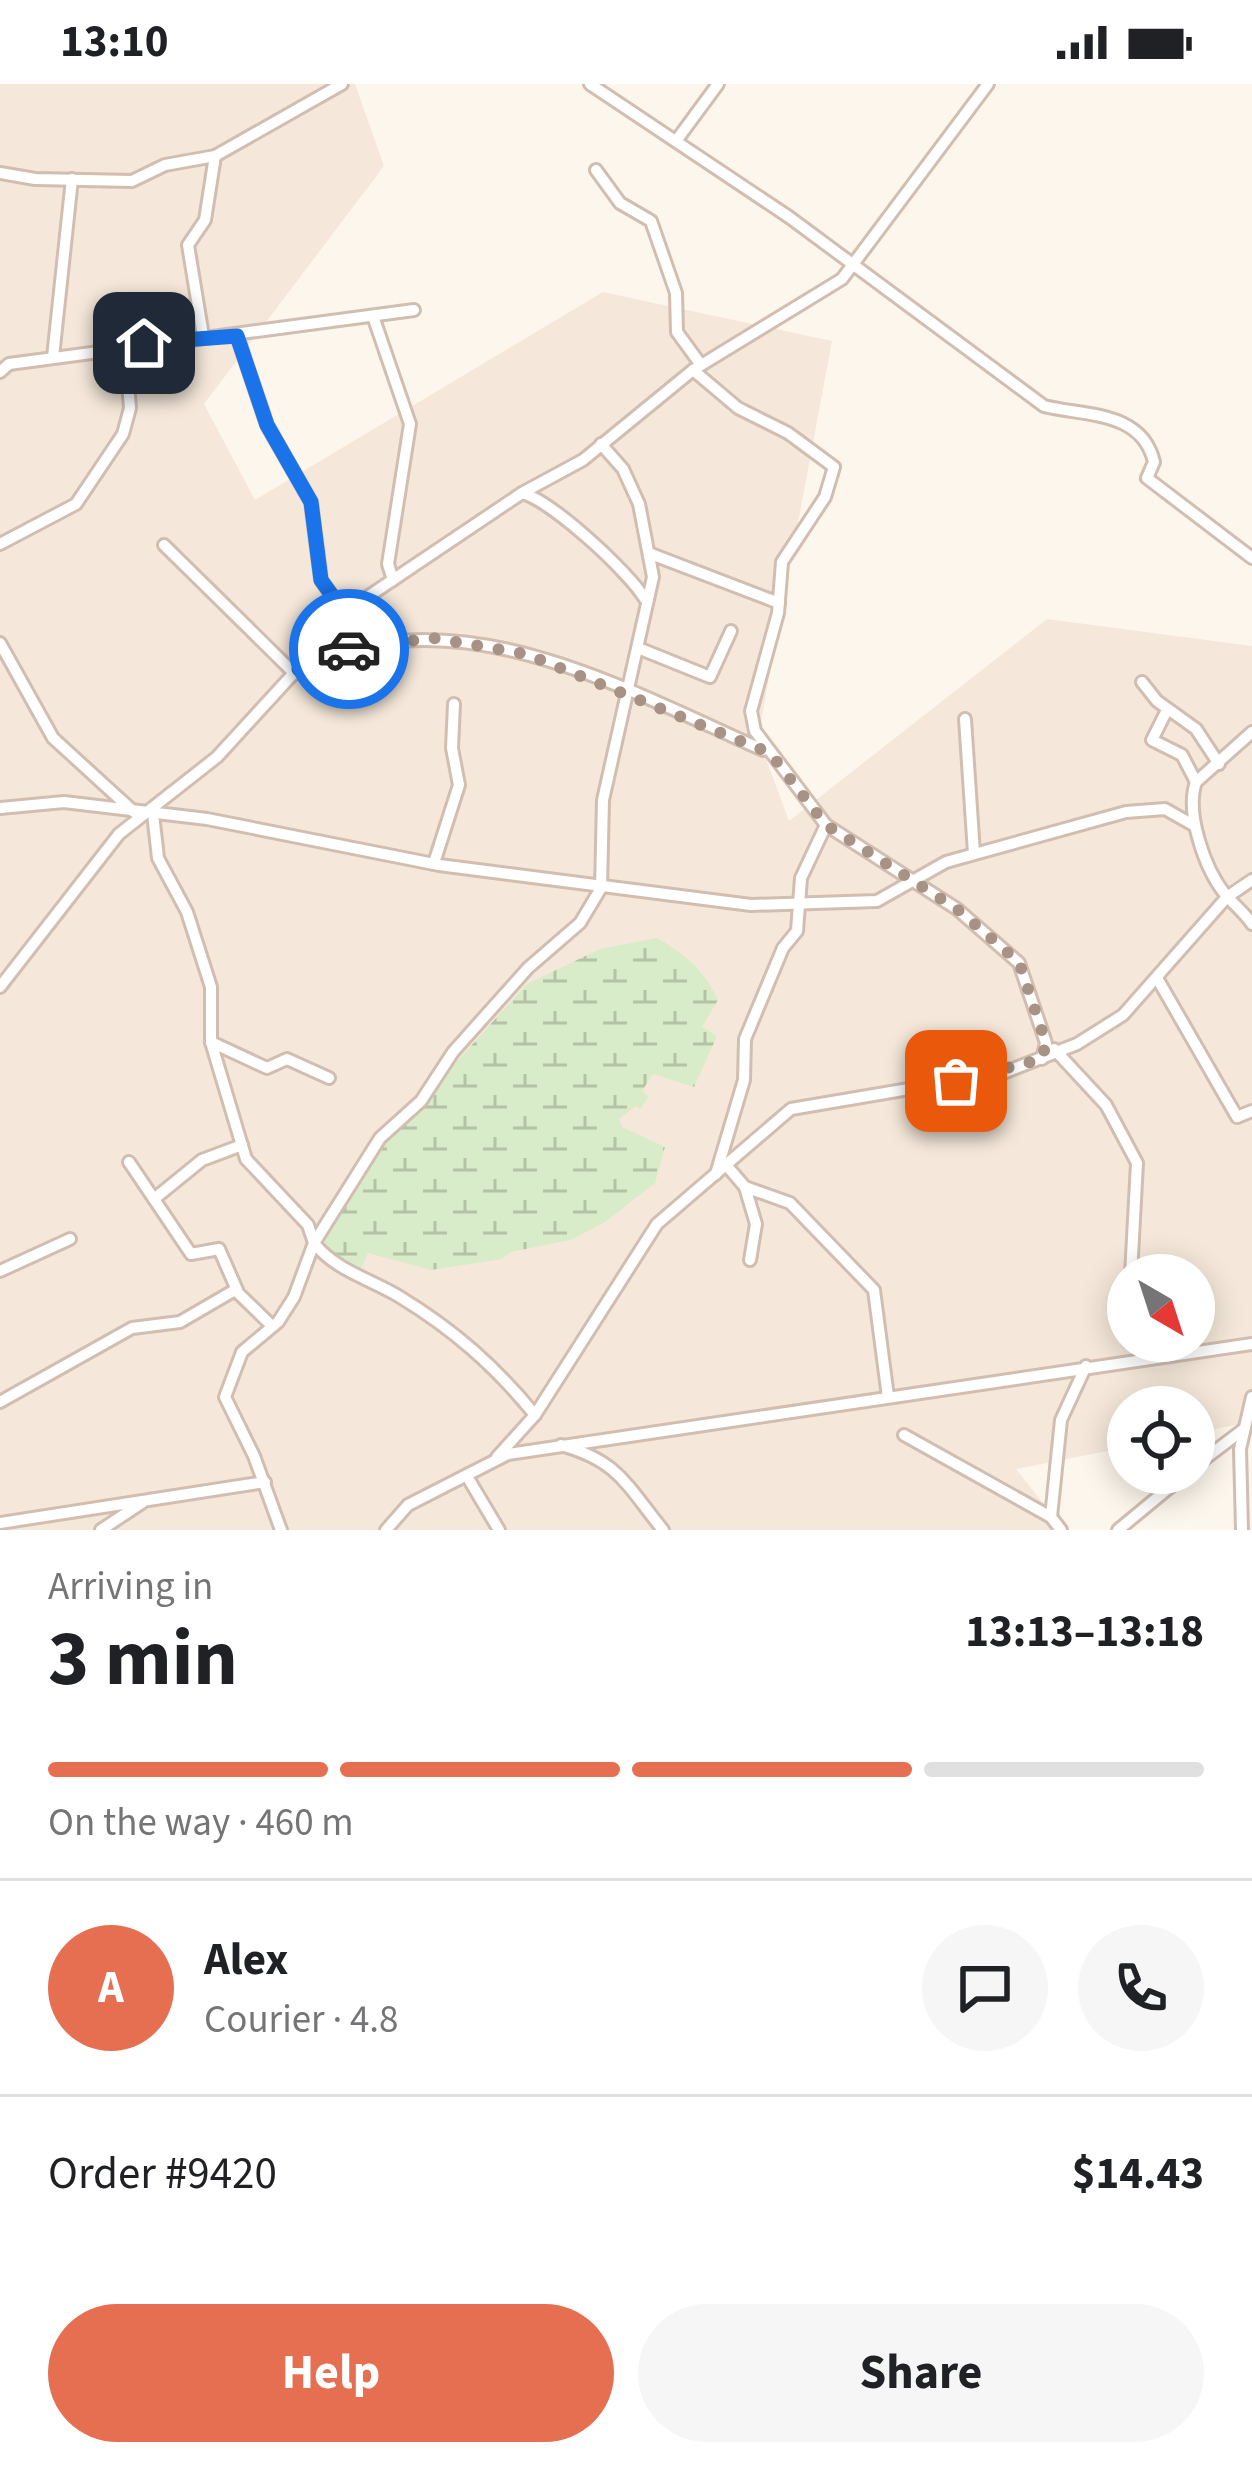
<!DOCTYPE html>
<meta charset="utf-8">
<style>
body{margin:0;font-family:"Source Sans 3",sans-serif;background:#f6f6f6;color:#202124;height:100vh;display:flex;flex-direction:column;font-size:45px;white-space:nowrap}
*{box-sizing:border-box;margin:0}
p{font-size:39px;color:#757577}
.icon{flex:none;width:66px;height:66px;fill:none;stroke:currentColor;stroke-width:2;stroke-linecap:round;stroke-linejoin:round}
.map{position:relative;height:1446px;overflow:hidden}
.details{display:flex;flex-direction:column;background:#fff;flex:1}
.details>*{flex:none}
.needle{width:78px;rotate:141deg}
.buttons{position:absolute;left:1107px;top:1170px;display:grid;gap:24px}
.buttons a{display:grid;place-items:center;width:108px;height:108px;border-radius:50%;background:#fff;box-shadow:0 6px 30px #0003;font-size:60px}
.pin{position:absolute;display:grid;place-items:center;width:102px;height:102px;color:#fff;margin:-51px;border-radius:24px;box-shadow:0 6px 18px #0006}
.courier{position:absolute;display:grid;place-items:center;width:120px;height:120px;margin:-60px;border:9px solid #1a73e8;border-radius:50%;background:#fff;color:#222;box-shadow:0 3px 15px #0007}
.headline em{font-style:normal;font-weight:700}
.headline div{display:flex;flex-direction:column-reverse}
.headline{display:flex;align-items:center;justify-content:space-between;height:204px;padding:0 48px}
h1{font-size:78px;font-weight:700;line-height:90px}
.bar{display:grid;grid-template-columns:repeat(4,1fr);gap:18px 12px;align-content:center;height:144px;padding:0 48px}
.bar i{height:15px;border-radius:9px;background:#e0e0e0}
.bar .current{background:#e76f51}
.bar p{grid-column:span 4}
.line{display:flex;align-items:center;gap:30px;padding:0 48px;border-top:3px solid #e0e0e0}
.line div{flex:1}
.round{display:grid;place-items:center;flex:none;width:126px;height:126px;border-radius:63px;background:#f6f6f6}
.primary-button{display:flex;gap:24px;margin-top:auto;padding:24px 48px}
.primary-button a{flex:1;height:138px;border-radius:72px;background:#e76f51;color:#fff;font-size:48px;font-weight:700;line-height:138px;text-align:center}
.primary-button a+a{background:#f6f6f6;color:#202124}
.status{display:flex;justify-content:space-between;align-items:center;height:84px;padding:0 60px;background:#fff;direction:ltr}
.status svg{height:33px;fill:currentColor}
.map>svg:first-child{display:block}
</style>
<div class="status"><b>13:10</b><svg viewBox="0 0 49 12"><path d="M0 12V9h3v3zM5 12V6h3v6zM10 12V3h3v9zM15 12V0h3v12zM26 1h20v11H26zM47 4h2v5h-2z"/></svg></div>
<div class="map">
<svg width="1252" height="1446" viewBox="0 0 1252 1446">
<defs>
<pattern id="wetland-marsh" width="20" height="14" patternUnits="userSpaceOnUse" patternTransform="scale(3)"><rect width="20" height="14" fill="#d8ecc9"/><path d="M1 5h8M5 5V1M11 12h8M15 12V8" fill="none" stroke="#b4c2a5"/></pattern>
</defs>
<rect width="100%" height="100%" fill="#fdf6ec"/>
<!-- residential -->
<path fill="#f5e8da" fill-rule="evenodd" d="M0,0h355l29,82 -180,238 51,96 348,-208 229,49 -74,396 31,84 258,-202 205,27v776l-58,11v-26h-66v40l-112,22 48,61h-1064zM1128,1191h66v66h-66z"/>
<!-- wetland -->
<path fill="url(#wetland-marsh)" d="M657,854c28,16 47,32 61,62l-16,27 15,9 -23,51 -41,-13 -11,17 7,6 -9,12 -4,-3 -17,13 3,8 43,20 -10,36 -50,39 -34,18 -60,12 -9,7 -71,11 -63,-17 -8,18 -23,-8 -20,-23 34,-62 176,-194 73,-35z"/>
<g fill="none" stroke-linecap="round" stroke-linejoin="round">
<!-- minor casing -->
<g stroke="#d1beb0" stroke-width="16">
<g id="minor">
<path d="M590,0l199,133 255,189c39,10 98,4 110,56l-7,16 105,80"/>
<polyline points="676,57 718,0"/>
<polyline points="596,86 620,119 651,137 676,209 677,248 701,281"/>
<polyline points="0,89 35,95 132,97 165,81 215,72 342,0"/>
<polyline points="373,232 410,340 388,480 393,496"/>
<polyline points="203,252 188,161 205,136 215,72"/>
<polyline points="237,252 267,341 311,418 321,496 346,531"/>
<polyline points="53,273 72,95"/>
<polyline points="693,286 738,324 788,349 834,383 825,413 782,478 778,529 751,627 755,647 826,741 957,825 1019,879 1046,959 1042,975"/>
<polyline points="0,288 9,280 414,226"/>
<path d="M522,409c30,8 107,79 123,106"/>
<polyline points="0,460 76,420 123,350 130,324 125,262"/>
<polyline points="164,461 295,590"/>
<polyline points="651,470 779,519"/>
<polyline points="0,559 53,654 134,728"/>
<polyline points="638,564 710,593 731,547"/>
<path d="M308,581c150,-71 317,24 455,85"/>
<polyline points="1142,598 1157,617 1196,645 1219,680"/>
<polyline points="1167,626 1152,656 1182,671 1196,698"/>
<polyline points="965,635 974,769"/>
<path d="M1252,648l-56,50c-11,31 9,87 29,112 9,11 19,18 27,30"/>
<polyline points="0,724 64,718 207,735 439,781 751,821 877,817 946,778 1126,728 1165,725 1195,742"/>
<polyline points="153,730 158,774 187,828 211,903 211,958 246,1075 308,1141 314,1159 294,1213 278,1238 242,1268 225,1313 254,1372 281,1446"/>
<polyline points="434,779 459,701 452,664 454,620"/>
<polyline points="1157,894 1237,1033 1252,1027"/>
<polyline points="0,903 119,750 217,673 357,520 522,409 583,376 693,286 842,195 988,0"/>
<polyline points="211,958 267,984 287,975 329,994"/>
<polyline points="1054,965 1106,1021 1137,1079 1131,1191"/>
<polyline points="129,1078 191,1170 219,1165 237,1206"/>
<polyline points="727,1082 745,1103 790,1119 874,1206 888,1313"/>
<polyline points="716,1090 744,996 745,955 783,864 797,847 801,794 826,741"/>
<polyline points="745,1103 756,1140 750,1176"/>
<polyline points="154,1115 202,1076 242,1061"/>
<polyline points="0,1187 70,1155"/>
<polyline points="1128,1206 1121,1223 1128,1257"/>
<polyline points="0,1318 132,1244 180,1238 235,1206 270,1240"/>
<path d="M535,1331c-40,-49 -81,-85 -135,-118 -30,-18 -65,-27 -86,-54l66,-105 41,-37 32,-49 75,-84 52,-45 21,-35 2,-88 50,-223 -14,-73 -16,-35 -22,-25"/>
<polyline points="904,1351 1051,1433 1061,1446"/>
<path d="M561,1361c58,16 66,41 102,85"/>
<polyline points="497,1373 535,1331 657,1140 791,1025 1003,989 1077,960 1123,931 1227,813 1252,796"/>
<polyline points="1194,1383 1244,1345"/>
<polyline points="468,1394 499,1446"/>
<polyline points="1051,1433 1061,1336 1086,1282"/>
<polyline points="0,1439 265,1398"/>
<polyline points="101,1446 143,1418"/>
<polyline points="386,1446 408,1421 508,1370 1252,1260"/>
<polyline points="1118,1446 1187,1389"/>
<polyline points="1242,1446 1240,1365 1252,1313"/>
</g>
</g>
<!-- minor -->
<use href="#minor" stroke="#fff" stroke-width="10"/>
</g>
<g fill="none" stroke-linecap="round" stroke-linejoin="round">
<!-- done -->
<polyline stroke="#a89285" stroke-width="12" stroke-dasharray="0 21.6" points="349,565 433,554 526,570 770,669 826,741 957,825 1019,878 1046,959 1042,975 956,997"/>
<!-- route -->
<polyline stroke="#1a73e8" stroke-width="15" points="144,259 237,252 267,341 311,418 321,496 346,531 299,585 349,565"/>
</g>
</svg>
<div class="buttons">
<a><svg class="needle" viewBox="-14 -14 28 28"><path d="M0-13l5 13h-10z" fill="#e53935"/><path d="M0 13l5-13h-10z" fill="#757577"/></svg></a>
<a><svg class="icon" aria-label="locate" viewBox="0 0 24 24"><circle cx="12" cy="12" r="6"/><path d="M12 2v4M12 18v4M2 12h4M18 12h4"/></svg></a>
</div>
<div class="pin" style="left:956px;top:997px;background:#ea580c"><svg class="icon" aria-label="bag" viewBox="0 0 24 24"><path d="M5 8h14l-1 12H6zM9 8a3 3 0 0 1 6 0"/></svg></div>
<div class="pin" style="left:144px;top:259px;background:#1f2937"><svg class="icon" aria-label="home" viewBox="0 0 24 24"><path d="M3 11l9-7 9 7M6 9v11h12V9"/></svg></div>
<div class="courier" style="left:349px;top:565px"><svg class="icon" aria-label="car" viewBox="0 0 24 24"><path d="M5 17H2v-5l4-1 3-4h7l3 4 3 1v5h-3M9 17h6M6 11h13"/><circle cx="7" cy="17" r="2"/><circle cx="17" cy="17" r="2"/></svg></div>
</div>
<section class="details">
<div class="headline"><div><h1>3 min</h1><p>Arriving in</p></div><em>13:13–13:18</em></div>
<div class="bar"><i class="current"></i><i class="current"></i><i class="current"></i><i></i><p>On the way · 460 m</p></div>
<div class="line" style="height:216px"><b class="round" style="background:#e76f51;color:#fff">A</b><div><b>Alex</b><p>Courier · 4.8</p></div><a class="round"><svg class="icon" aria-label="chat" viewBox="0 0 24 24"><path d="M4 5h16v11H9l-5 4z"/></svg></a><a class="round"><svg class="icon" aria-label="phone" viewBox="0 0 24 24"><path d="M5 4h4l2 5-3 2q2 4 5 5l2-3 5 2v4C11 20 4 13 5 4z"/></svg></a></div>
<div class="line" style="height:156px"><div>Order #9420</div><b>$14.43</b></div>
<div class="primary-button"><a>Help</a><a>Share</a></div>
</section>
